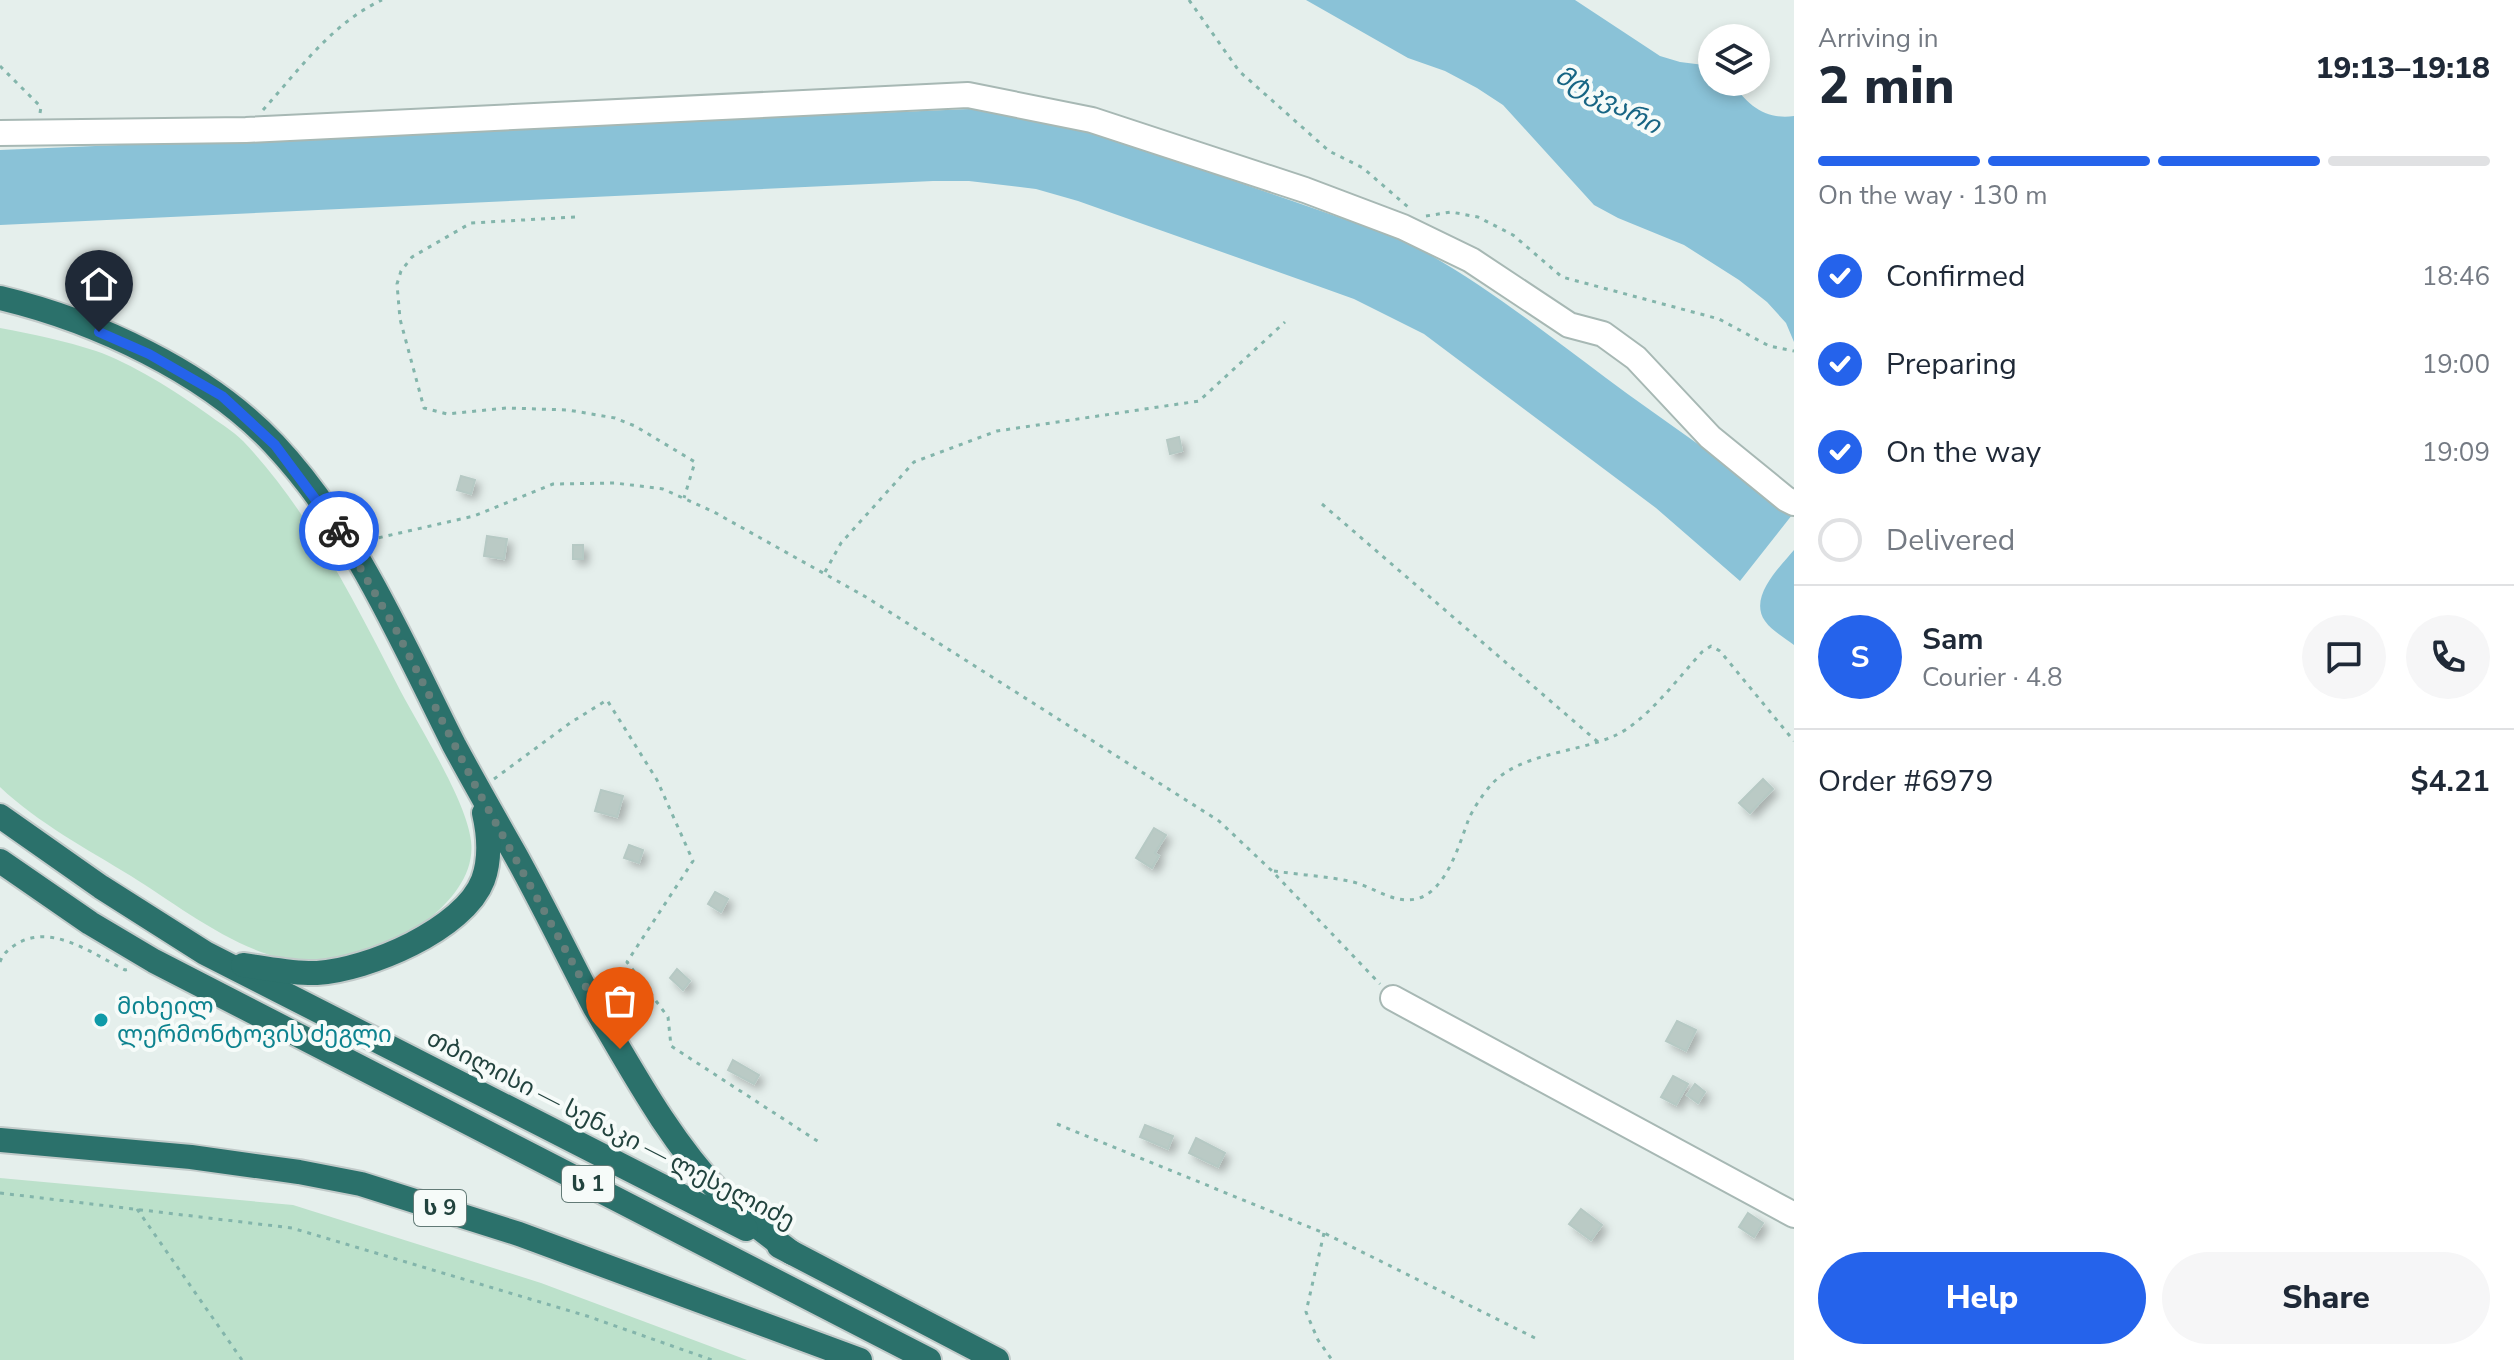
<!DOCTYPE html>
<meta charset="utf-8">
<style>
body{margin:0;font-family:"Nunito Sans","Noto Sans Georgian",sans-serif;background:#f6f6f7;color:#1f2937;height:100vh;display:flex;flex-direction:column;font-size:30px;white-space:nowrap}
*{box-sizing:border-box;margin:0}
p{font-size:26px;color:#747a83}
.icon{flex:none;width:44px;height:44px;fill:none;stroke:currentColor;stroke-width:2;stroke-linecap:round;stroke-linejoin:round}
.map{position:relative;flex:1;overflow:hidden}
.side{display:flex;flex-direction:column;background:#fff;width:720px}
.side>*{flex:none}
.buttons{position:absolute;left:1698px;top:24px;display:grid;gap:16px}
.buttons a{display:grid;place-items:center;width:72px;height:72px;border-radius:50%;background:#fff;box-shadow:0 4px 12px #0003;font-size:40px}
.pin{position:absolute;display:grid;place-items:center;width:68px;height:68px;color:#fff;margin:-82px -34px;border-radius:50% 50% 50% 0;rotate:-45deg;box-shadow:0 0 8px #0007}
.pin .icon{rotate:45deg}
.courier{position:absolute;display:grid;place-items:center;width:80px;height:80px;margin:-40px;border:6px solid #2563eb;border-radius:50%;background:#fff;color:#222;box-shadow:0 2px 10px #0007}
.overview em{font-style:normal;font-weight:800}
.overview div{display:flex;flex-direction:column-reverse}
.overview{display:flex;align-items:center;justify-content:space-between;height:136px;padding:0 24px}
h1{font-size:52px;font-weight:800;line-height:60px}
.bar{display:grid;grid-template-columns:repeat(4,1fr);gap:12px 8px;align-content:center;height:96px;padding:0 24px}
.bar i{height:10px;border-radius:6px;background:#e0e1e3}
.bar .selected{background:#2563eb}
.bar p{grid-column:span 4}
.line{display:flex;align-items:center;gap:20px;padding:0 24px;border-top:2px solid #e0e1e3}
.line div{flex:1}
.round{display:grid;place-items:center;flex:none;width:84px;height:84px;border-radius:42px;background:#f6f6f7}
ol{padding:0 24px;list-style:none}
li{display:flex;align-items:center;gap:24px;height:88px}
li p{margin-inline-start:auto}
li .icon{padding:8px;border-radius:50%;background:#2563eb;color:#fff;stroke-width:4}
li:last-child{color:#747a83}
li i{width:44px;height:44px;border:4px solid #e0e1e3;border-radius:50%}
.cta{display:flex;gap:16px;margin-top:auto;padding:16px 24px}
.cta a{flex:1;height:92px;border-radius:48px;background:#2563eb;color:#fff;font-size:32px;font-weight:800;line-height:92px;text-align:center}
.cta a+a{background:#f6f6f7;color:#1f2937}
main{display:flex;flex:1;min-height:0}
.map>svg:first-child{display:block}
</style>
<main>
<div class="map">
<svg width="1794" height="1360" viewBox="0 0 1794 1360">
<defs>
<filter id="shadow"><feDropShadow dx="5" dy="5" stdDeviation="4" flood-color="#0004"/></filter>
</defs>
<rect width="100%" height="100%" fill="#e5efec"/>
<!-- green -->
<g fill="#bce1cb">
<path d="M0,328c32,6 66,13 96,23 33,11 81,41 110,62 12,9 26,17 37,28 68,72 113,164 158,251 19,36 66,110 70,149 4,32 -19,59 -42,78 -31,27 -80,46 -121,44 -62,-4 -126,-55 -177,-87 -44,-27 -93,-53 -131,-89z"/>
<polygon points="0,1178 293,1205 541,1283 747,1360 0,1360"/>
</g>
<!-- water -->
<g fill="#8ac2d7">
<path d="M1306,0h269l85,56 20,6 32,4v16h20c15,23 33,38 62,34v226l-8,-19 -19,-21 -28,-22 -55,-35 -66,-27 -24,-13 -91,-100 -26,-17 -32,-17 -37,-13z"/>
<path d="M969,109l41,3 77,18 312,108c75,38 140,90 207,140 58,43 117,83 175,125l11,12 -52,66 -84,-73 -232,-174 -70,-35 -39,-14 -237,-84 -42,-12 -67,-8h-36l-933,44v-75z"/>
<path d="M1794,550v95c-9,-7 -22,-14 -29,-24 -17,-24 15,-54 29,-71z"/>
</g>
<!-- building -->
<g fill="#bacac5" stroke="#b6c9c4" stroke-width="2" filter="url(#shadow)">
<polygon points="1179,437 1182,451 1170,454 1167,440"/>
<polygon points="461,476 475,480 471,494 457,490"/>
<polygon points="487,536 507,539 504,559 484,556"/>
<rect x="573" y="545" width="10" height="14"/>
<polygon points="1763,779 1773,789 1750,813 1739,803"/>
<polygon points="601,790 623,796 617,817 595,811"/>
<polygon points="1154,828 1166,835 1155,853 1159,856 1152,868 1136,858"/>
<polygon points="629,845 643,850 639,863 624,858"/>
<polygon points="715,892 728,899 721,912 708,904"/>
<polygon points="677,969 690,981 683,990 670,978"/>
<polygon points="1677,1021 1696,1030 1686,1051 1666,1041"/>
<polygon points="733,1060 759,1075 754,1084 728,1070"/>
<polygon points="1673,1076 1688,1084 1676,1105 1661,1097"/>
<polygon points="1695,1084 1705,1092 1698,1103 1687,1095"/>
<polygon points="1145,1125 1173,1136 1168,1149 1140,1137"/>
<polygon points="1196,1138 1225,1153 1218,1167 1189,1153"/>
<polygon points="1581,1209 1602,1225 1591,1240 1569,1224"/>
<polygon points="1748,1213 1763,1223 1754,1237 1739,1227"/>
</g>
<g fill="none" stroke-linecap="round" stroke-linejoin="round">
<!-- minor casing -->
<g stroke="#a7b8b4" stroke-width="28">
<g id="minor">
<polyline points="0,133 246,130 968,95 1092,120 1305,190 1403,227 1471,260 1569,325 1603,334 1636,358 1710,437 1786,499 1794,503"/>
<polyline points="1393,998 1794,1215"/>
</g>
</g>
<!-- highway casing -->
<g stroke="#c1cac9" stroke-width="28">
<g id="highway">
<path d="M0,298c96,23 206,74 274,146 80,85 128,198 180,301 20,37 41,74 62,111 27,49 52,100 78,150 38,64 75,134 127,188 21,22 46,40 71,59"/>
<polyline points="0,816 101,887 205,953 746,1229"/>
<polyline points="0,861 90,923 154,961 929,1360"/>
<path d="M243,965c24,3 50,9 74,8 50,-3 147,-43 166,-93 8,-22 6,-45 1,-67"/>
<polyline points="0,1140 191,1157 299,1172 361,1184 519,1234 860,1360"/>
<polyline points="779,1246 997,1360"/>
</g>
</g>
<!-- path -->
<g stroke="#83b5ab" stroke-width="3" stroke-dasharray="4 6" stroke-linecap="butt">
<polyline points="1189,0 1239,71 1329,151 1363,168 1408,207"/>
<polyline points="0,66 41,107 40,113"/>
<path d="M263,110c36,-40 69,-87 119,-110"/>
<polyline points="1426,216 1451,212 1478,217 1513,235 1562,277 1719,319 1769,346 1794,351"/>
<polyline points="575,217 471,223 412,257 401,271 397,284 400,319 424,408 447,414 507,408 568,410 615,418 635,426 695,462 684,498"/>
<polyline points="1322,504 1598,742"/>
<polyline points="369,540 474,516 553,484 615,483 663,489 714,512 866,597 1219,821 1272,871 1380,984"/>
<polyline points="825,572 841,543 914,462 997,431 1199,401 1285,322"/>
<polyline points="494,779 570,723 607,700 657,780 693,861 627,962 668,1017 671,1046 822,1144"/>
<path d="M1274,871c26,4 54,5 79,11 21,5 40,22 63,17 30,-7 43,-54 52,-78 4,-11 15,-27 23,-36 28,-32 85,-32 123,-49 32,-14 64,-58 88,-84l9,-6 9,5 74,90"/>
<path d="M0,962c3,-8 6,-10 12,-15 36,-27 79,6 113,23l4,-1"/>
<polyline points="1057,1124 1324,1233 1537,1339"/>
<polyline points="0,1193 292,1228 587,1316 712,1360"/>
<polyline points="137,1209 242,1360"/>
<polyline points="1324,1233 1306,1312 1318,1340 1332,1360"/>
</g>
<!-- minor -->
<use href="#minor" stroke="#fff" stroke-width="24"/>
<!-- highway -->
<use href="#highway" stroke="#2b716b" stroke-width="24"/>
</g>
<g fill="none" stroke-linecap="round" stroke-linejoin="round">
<!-- done -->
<polyline stroke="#667f7b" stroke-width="8" stroke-dasharray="0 14.4" points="339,531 395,628 476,787 620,1049"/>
<!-- route -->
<polyline stroke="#2563eb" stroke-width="10" points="99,332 149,354 222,396 275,445 339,531"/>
</g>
<!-- markers -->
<circle fill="#0f9aa8" stroke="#f6fbf9" stroke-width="3" cx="101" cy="1020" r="8"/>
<g text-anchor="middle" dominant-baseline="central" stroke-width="8" stroke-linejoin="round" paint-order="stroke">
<!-- shield labels -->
<g fill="#f6fbf9" stroke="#627a76" stroke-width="2">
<rect x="562" y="1166" width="52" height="36" rx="6"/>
<rect x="414" y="1190" width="52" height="36" rx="6"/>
</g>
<g font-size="22" font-weight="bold" fill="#22433e">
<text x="588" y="1184">ს 1</text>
<text x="440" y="1208">ს 9</text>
</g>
<!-- culture labels -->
<g font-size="24" fill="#0d838f" stroke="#f6fbf9" text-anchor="start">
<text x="117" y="1006">მიხეილ<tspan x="117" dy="28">ლერმონტოვის ძეგლი</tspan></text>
</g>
<!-- street labels -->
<g font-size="24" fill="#22433e" stroke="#f6fbf9">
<text transform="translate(611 1129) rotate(27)">თბილისი — სენაკი — ლესელიძე</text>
</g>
<!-- water labels -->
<g font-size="26" font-style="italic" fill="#176584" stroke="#f6fbf9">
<text transform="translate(1608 100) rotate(28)">მტკვარი</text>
</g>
</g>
</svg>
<div class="buttons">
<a><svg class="icon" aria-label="layers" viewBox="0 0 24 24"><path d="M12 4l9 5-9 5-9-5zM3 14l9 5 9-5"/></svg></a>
</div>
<div class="pin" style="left:620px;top:1049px;background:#ea580c"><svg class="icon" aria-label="bag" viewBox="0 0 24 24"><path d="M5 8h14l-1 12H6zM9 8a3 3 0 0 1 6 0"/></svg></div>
<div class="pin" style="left:99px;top:332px;background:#1f2937"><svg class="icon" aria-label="home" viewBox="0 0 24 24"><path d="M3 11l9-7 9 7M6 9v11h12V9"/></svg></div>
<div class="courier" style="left:339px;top:531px"><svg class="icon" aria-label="bike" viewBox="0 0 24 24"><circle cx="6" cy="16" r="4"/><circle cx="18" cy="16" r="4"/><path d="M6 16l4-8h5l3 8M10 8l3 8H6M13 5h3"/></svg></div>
</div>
<section class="side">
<div class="overview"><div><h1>2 min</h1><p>Arriving in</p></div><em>19:13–19:18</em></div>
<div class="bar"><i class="selected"></i><i class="selected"></i><i class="selected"></i><i></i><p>On the way · 130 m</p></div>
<ol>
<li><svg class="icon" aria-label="check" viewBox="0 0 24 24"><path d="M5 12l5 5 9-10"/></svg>Confirmed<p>18:46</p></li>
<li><svg class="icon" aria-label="check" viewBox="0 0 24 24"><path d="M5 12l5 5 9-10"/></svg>Preparing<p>19:00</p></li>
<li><svg class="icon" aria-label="check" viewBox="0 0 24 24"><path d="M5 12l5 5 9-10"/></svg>On the way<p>19:09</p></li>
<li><i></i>Delivered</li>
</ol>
<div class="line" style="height:144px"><b class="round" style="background:#2563eb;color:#fff">S</b><div><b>Sam</b><p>Courier · 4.8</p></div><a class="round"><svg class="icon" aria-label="chat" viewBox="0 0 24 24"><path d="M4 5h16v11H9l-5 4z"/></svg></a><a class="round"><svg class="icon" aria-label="phone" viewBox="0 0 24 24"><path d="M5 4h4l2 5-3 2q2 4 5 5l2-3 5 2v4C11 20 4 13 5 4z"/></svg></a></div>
<div class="line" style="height:104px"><div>Order #6979</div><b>$4.21</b></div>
<div class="cta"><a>Help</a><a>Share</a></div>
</section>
</main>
